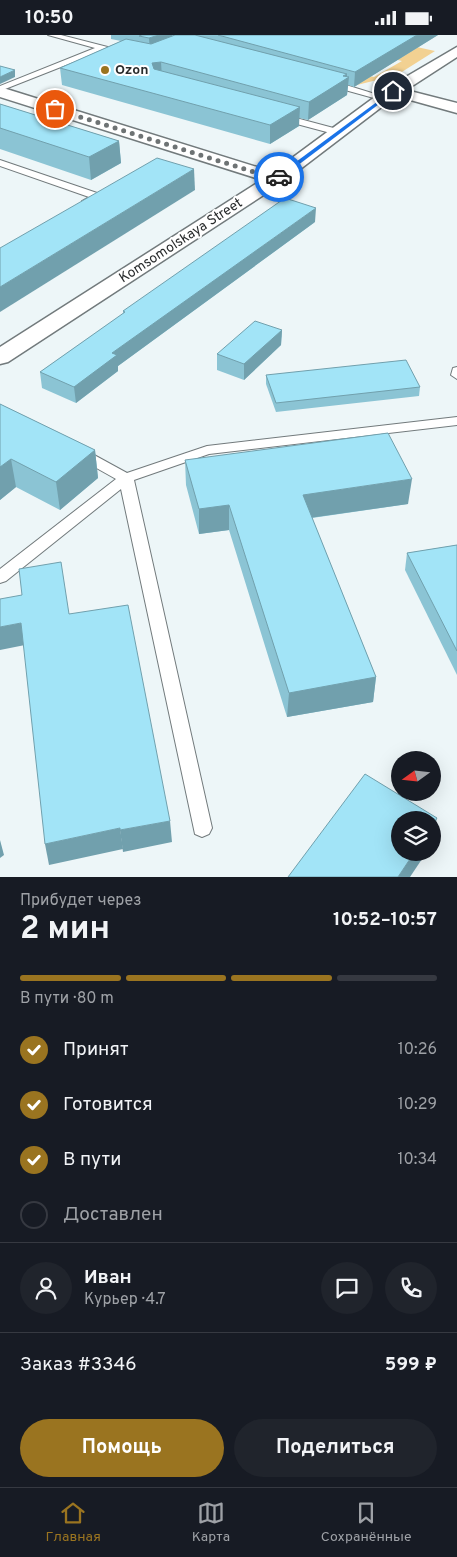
<!DOCTYPE html>
<html lang="ru">
<meta charset="utf-8">
<style>
body{margin:0;font-family:Overpass,sans-serif;background:#20242c;color:#f1f3f6;height:100vh;display:flex;flex-direction:column;font-size:19px;white-space:nowrap}
*{box-sizing:border-box;margin:0}
p{font-size:16px;color:#9ea1a6}
.icon{flex:none;width:28px;height:28px;fill:none;stroke:currentColor;stroke-width:2;stroke-linecap:round;stroke-linejoin:round}
.map{position:relative;height:842px;overflow:hidden}
.side{display:flex;flex-direction:column;background:#171b24;flex:1}
.side>*{flex:none}
.needle{width:32px;rotate:255deg}
.controls{position:absolute;left:391px;top:716px;display:grid;gap:10px}
.controls a{display:grid;place-items:center;width:50px;height:50px;border-radius:50%;background:#171b24;box-shadow:0 5px 20px #0002;font-size:25px}
.pin{position:absolute;display:grid;place-items:center;width:42px;height:42px;color:#fff;margin:-21px;border:2px solid #fff;border-radius:50%;box-shadow:0 1px 5px #0007}
.courier{position:absolute;display:grid;place-items:center;width:50px;height:50px;margin:-25px;border:4px solid #1a73e8;border-radius:50%;background:#fff;color:#222;box-shadow:0 1px 6px #0007}
.head em{font-style:normal;font-weight:700}
.head div{display:flex;flex-direction:column-reverse}
.head{display:flex;align-items:center;justify-content:space-between;height:85px;padding:0 20px}
h1{font-size:32px;font-weight:700;line-height:38px}
.bar{display:grid;grid-template-columns:repeat(4,1fr);gap:8px 5px;align-content:center;height:60px;padding:0 20px}
.bar i{height:6px;border-radius:4px;background:#363941}
.bar .current{background:#9a7420}
.bar p{grid-column:span 4}
.line{display:flex;align-items:center;gap:12px;padding:0 20px;border-top:1px solid #363941}
.line div{flex:1}
.round{display:grid;place-items:center;flex:none;width:52px;height:52px;border-radius:26px;background:#20242c}
ol{padding:0 20px;list-style:none}
li{display:flex;align-items:center;gap:15px;height:55px}
li p{margin-inline-start:auto}
li .icon{padding:5px;border-radius:50%;background:#9a7420;color:#fff;stroke-width:4}
li:last-child{color:#9ea1a6}
li i{width:28px;height:28px;border:2px solid #363941;border-radius:50%}
.primary-button{display:flex;gap:10px;margin-top:auto;padding:10px 20px}
.primary-button a{flex:1;height:58px;border-radius:30px;background:#9a7420;color:#fff;font-size:20px;font-weight:700;line-height:58px;text-align:center}
.primary-button a+a{background:#20242c;color:#f1f3f6}
.status{display:flex;justify-content:space-between;align-items:center;height:35px;padding:0 25px;background:#171b24;direction:ltr}
.status svg{height:14px;fill:currentColor}
.menu{display:flex;justify-content:space-around;align-items:center;height:70px;border-top:1px solid #363941;background:#171b24;font-size:14px;color:#9ea1a6}
.menu a{display:grid;justify-items:center;gap:2px}
.menu .current{color:#9a7420}
.map>svg:first-child{display:block}
</style>
<div class="status"><b>10:50</b><svg viewBox="0 0 49 12"><path d="M0 12V9h3v3zM5 12V6h3v6zM10 12V3h3v9zM15 12V0h3v12zM26 1h20v11H26zM47 4h2v5h-2z"/></svg></div>
<div class="map">
<svg width="457" height="842" viewBox="0 0 457 842">
<rect width="100%" height="100%" fill="#edf6f8"/>
<!-- green -->
<polygon fill="#f2d192" points="325,0 362,0 435,16 397,40 353,51 260,16 374,42 402,26 348,13"/>
<g fill="none" stroke-linecap="round" stroke-linejoin="round">
<!-- service casing -->
<g stroke="#727a7c" stroke-width="2">
<g id="service">
<polygon points="48,0 61,0 127,17 123,19 104,15 0,56 0,51 95,13"/>
<polygon points="327,46 333,46 388,63 381,65 327,50"/>
<polygon points="281,79 341,95 342,97 338,100 278,84 277,82"/>
<polygon points="0,125 100,159 102,161 88,170 82,170 82,166 89,162 0,131"/>
<polygon points="457,332 457,344 451,340 453,333"/>
<polygon points="457,382 457,390 209,419 134,445 212,793 209,799 202,802 195,799 121,454 6,546 0,548 0,534 116,444 75,421 73,418 75,415 85,415 127,438 207,411"/>
</g>
</g>
<!-- minor casing -->
<g stroke="#727a7c" stroke-width="3">
<polygon id="minor" points="457,12 457,22 406,55 457,68 457,78 396,61 282,148 8,327 0,329 0,312 262,145 0,62 0,52 273,137 387,53"/>
</g>
<!-- service -->
<use href="#service" fill="#fff" fill-rule="evenodd"/>
<!-- minor -->
<use href="#minor" fill="#fff" fill-rule="evenodd"/>
</g>
<!-- wall -->
<g fill="#8bc4d4">
<polygon points="111,0 438,0 354,52 348,50 347,60 308,85 299,83 299,91 270,109 62,50 60,33 121,6 111,4"/>
<polygon points="0,69 119,106 121,128 91,145 0,114"/>
<polygon points="315,187 118,331 118,336 76,368 42,353 40,337 123,279 123,276"/>
<polygon points="282,295 281,310 244,345 217,335 217,319"/>
<polygon points="266,340 420,352 419,361 276,377 266,349"/>
<polygon points="0,369 95,415 98,443 60,475 16,452 0,465"/>
<polygon points="185,425 408,469 312,483 376,642 373,667 287,682 229,495 199,499 186,450"/>
<polygon points="457,510 457,640 405,535 407,518"/>
</g>
<!-- shaded-wall -->
<g fill="#71a0ad">
<polygon points="159,0 172,0 172,10 150,18 149,3"/>
<polygon points="417,0 438,0 354,52 355,37"/>
<polygon points="161,27 162,44 153,46 152,28"/>
<polygon points="15,35 15,42 0,49 0,42"/>
<polygon points="347,39 347,43 349,42 347,60 308,85 309,67"/>
<polygon points="300,72 299,91 270,109 270,90"/>
<polygon points="119,106 121,128 91,145 89,122"/>
<polygon points="194,134 195,155 0,277 0,252"/>
<polygon points="316,173 315,187 118,331 118,336 76,368 74,352 112,318"/>
<polygon points="282,295 281,310 244,345 244,329"/>
<polygon points="95,415 98,443 60,475 56,447"/>
<polygon points="11,424 16,452 0,465 0,432"/>
<polygon points="412,444 408,469 302,484 303,460"/>
<polygon points="229,470 229,495 199,499 199,474"/>
<polygon points="21,588 25,610 0,615 0,592"/>
<polygon points="376,642 373,667 287,682 289,658"/>
<polygon points="437,783 432,803 432,790"/>
<polygon points="170,786 172,807 123,817 120,795"/>
<polygon points="120,793 123,814 49,830 45,809"/>
<polygon points="0,805 4,820 0,823"/>
<polygon points="414,818 426,818 410,842 398,842"/>
</g>
<!-- building -->
<g fill="#a2e4f7" stroke="#71a0ad">
<polygon points="142,0 159,0 149,3 139,1"/>
<polygon points="175,0 195,0 347,39 343,41 349,42 309,67 161,27 152,28 154,34 300,72 270,90 60,33 126,4 151,9"/>
<polygon points="218,0 417,0 355,37"/>
<polygon points="0,31 15,35 0,42"/>
<polygon points="0,69 119,106 89,122 0,93"/>
<polygon points="157,123 194,134 0,252 0,213"/>
<polygon points="285,163 316,173 112,318 117,320 74,352 40,337 125,277 123,276"/>
<polygon points="255,286 282,295 244,329 217,319"/>
<polygon points="406,325 420,352 276,368 266,340"/>
<polygon points="0,369 95,415 56,447 11,424 0,432"/>
<polygon points="388,398 412,444 303,460 376,642 289,658 229,470 199,474 185,425"/>
<polygon points="457,510 457,616 407,518"/>
<polygon points="61,527 69,579 128,570 170,786 120,795 120,793 45,809 21,588 0,592 0,564 22,560 19,534"/>
<polygon points="365,739 437,783 432,790 432,785 400,785 400,818 414,818 398,842 288,842"/>
</g>
<!-- route -->
<polygon fill="#1a73e8" points="393,55 395,57 281,143 277,143 277,141"/>
<g fill="none" stroke-linecap="round" stroke-linejoin="round">
<!-- done -->
<polyline stroke="#6e7374" stroke-width="5" stroke-dasharray="0 9" points="55,74 276,144 279,142"/>
</g>
<!-- markers -->
<circle fill="#9a7420" stroke="#fff" stroke-width="2" cx="105" cy="35" r="5"/>
<g text-anchor="middle" dominant-baseline="central" stroke-width="4" stroke-linejoin="round" paint-order="stroke">
<!-- far-poi labels -->
<g font-size="14" font-weight="bold" fill="#292c2d" stroke="#fff" text-anchor="start">
<text x="115" y="35">Ozon</text>
</g>
<!-- far-street labels -->
<g font-size="14" fill="#292c2d" stroke="#fff">
<text transform="translate(181 206) rotate(-33)">Komsomolskaya Street</text>
</g>
</g>
</svg>
<div class="controls">
<a><svg class="needle" viewBox="-14 -14 28 28"><path d="M0-13l5 13h-10z" fill="#e53935"/><path d="M0 13l5-13h-10z" fill="#9ea1a6"/></svg></a>
<a><svg class="icon" aria-label="layers" viewBox="0 0 24 24"><path d="M12 4l9 5-9 5-9-5zM3 14l9 5 9-5"/></svg></a>
</div>
<div class="pin" style="left:55px;top:74px;background:#ea580c"><svg class="icon" aria-label="bag" viewBox="0 0 24 24"><path d="M5 8h14l-1 12H6zM9 8a3 3 0 0 1 6 0"/></svg></div>
<div class="pin" style="left:393px;top:56px;background:#1f2937"><svg class="icon" aria-label="home" viewBox="0 0 24 24"><path d="M3 11l9-7 9 7M6 9v11h12V9"/></svg></div>
<div class="courier" style="left:279px;top:142px"><svg class="icon" aria-label="car" viewBox="0 0 24 24"><path d="M5 17H2v-5l4-1 3-4h7l3 4 3 1v5h-3M9 17h6M6 11h13"/><circle cx="7" cy="17" r="2"/><circle cx="17" cy="17" r="2"/></svg></div>
</div>
<section class="side">
<div class="head"><div><h1>2 мин</h1><p>Прибудет через</p></div><em>10:52–10:57</em></div>
<div class="bar"><i class="current"></i><i class="current"></i><i class="current"></i><i></i><p>В пути · 80 m</p></div>
<ol>
<li><svg class="icon" aria-label="check" viewBox="0 0 24 24"><path d="M5 12l5 5 9-10"/></svg>Принят<p>10:26</p></li>
<li><svg class="icon" aria-label="check" viewBox="0 0 24 24"><path d="M5 12l5 5 9-10"/></svg>Готовится<p>10:29</p></li>
<li><svg class="icon" aria-label="check" viewBox="0 0 24 24"><path d="M5 12l5 5 9-10"/></svg>В пути<p>10:34</p></li>
<li><i></i>Доставлен</li>
</ol>
<div class="line" style="height:90px"><a class="round"><svg class="icon" aria-label="person" viewBox="0 0 24 24"><circle cx="12" cy="8" r="4"/><path d="M4 21q1-7 8-7t8 7"/></svg></a><div><b>Иван</b><p>Курьер · 4.7</p></div><a class="round"><svg class="icon" aria-label="chat" viewBox="0 0 24 24"><path d="M4 5h16v11H9l-5 4z"/></svg></a><a class="round"><svg class="icon" aria-label="phone" viewBox="0 0 24 24"><path d="M5 4h4l2 5-3 2q2 4 5 5l2-3 5 2v4C11 20 4 13 5 4z"/></svg></a></div>
<div class="line" style="height:65px"><div>Заказ #3346</div><b>599 ₽</b></div>
<div class="primary-button"><a>Помощь</a><a>Поделиться</a></div>
</section>
<nav class="menu">
<a class="current"><svg class="icon" aria-label="home" viewBox="0 0 24 24"><path d="M3 11l9-7 9 7M6 9v11h12V9"/></svg>Главная</a>
<a><svg class="icon" aria-label="map" viewBox="0 0 24 24"><path d="M3 6l6-2 6 2 6-2v14l-6 2-6-2-6 2zM9 4v14M15 6v14"/></svg>Карта</a>
<a><svg class="icon" aria-label="saved" viewBox="0 0 24 24"><path d="M7 4h10v16l-5-4-5 4z"/></svg>Сохранённые</a>
</nav>
